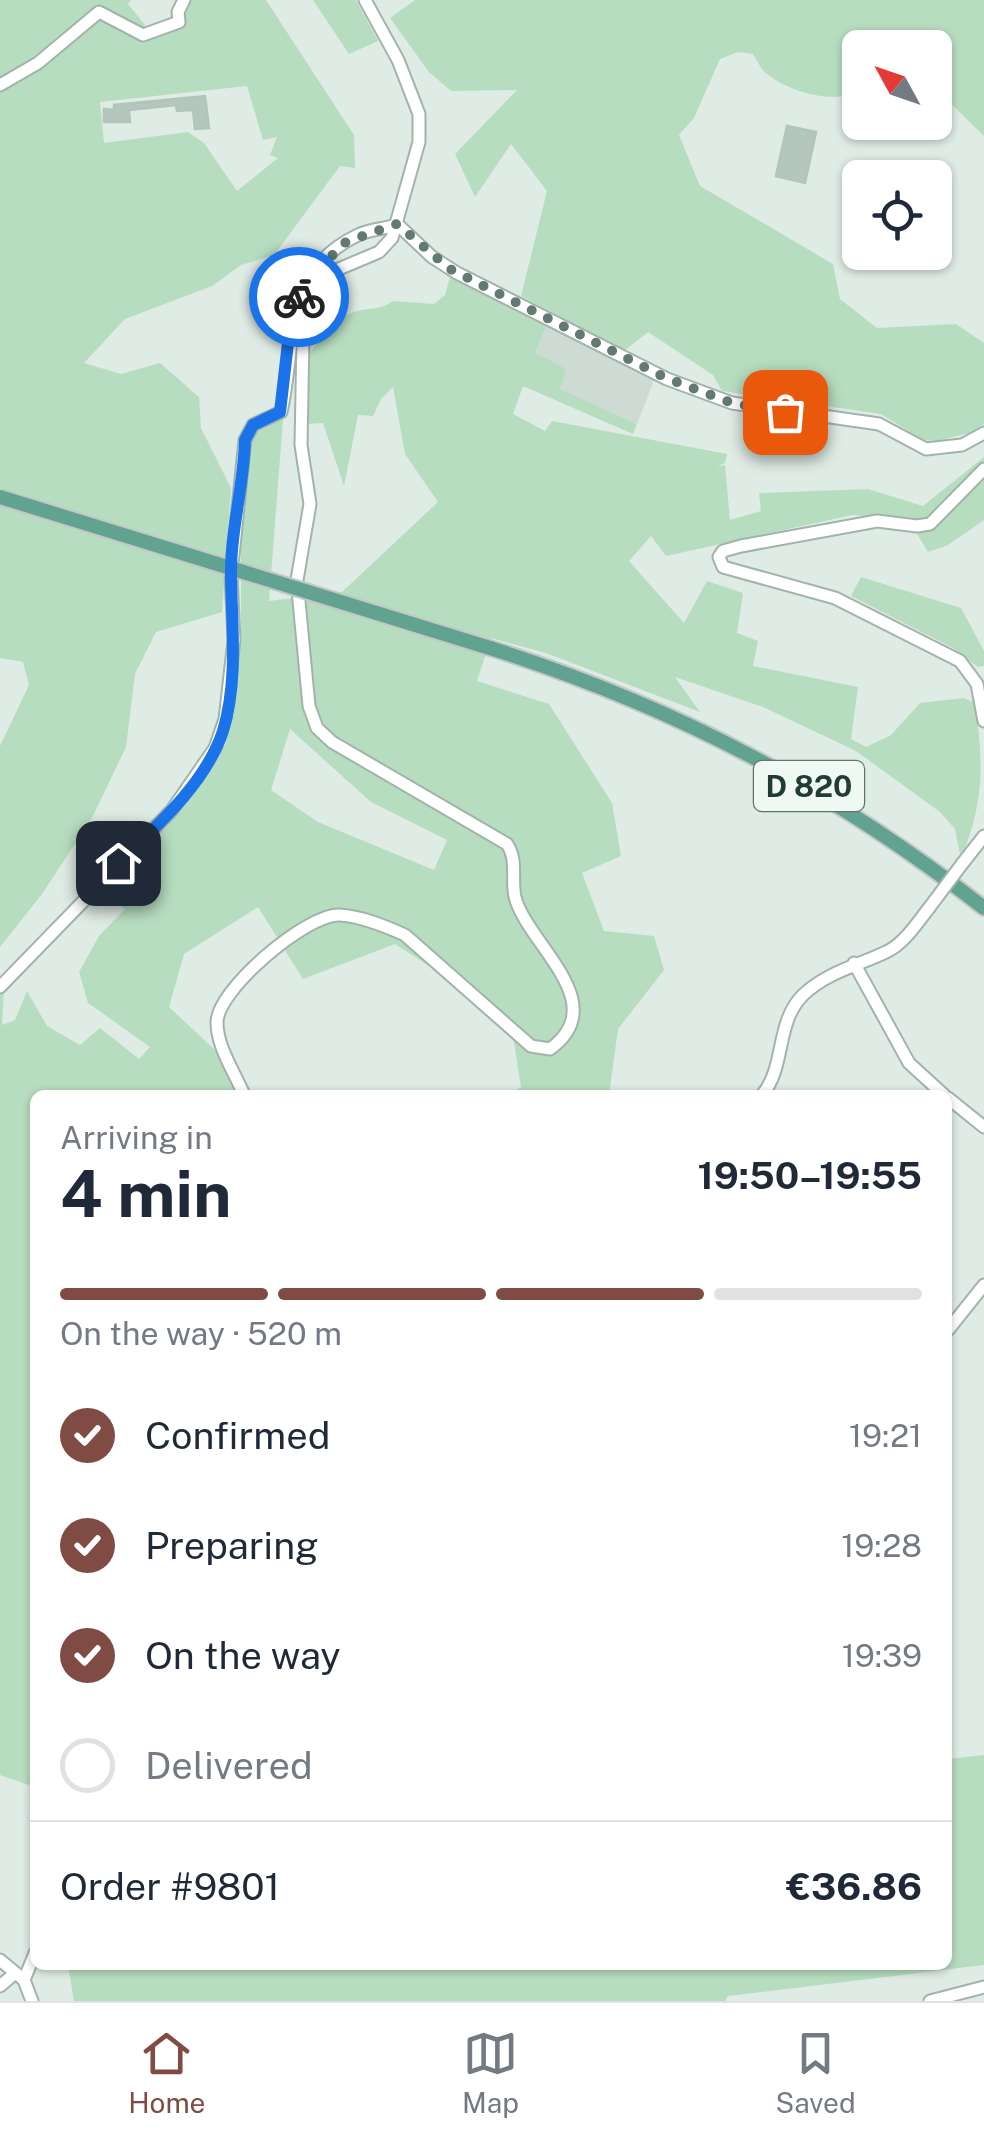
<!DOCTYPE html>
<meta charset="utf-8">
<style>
body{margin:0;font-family:"Public Sans",sans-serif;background:#f6f6f7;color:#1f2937;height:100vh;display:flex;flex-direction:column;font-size:38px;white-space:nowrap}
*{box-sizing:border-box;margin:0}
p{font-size:32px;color:#747a83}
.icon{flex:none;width:55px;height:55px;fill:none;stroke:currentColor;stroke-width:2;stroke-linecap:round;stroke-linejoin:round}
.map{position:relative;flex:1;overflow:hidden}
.details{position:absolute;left:30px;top:1090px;width:922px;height:880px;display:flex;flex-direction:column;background:#fff;border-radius:15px;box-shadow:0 2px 8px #0004}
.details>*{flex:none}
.needle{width:65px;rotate:310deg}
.controls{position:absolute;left:842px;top:30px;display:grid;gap:20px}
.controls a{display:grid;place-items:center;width:110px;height:110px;border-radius:15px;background:#fff;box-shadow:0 2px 8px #0004;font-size:50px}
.pin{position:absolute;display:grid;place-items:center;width:85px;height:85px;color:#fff;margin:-42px;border-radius:20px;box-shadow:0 5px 15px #0006}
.courier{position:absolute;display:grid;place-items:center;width:100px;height:100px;margin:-50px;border:8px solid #1a73e8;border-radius:50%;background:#fff;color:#222;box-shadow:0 2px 12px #0007}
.overview em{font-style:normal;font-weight:700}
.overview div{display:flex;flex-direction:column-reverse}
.overview{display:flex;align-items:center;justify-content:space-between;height:170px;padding:0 30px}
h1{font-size:65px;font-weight:700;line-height:75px}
.bar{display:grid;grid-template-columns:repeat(4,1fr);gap:15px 10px;align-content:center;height:120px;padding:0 30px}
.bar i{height:12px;border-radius:8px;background:#e0e1e3}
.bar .on{background:#804b43}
.bar p{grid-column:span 4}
.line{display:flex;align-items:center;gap:25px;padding:0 30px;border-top:2px solid #e0e1e3}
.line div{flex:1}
ol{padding:0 30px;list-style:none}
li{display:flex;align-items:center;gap:30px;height:110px}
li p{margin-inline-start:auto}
li .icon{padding:10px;border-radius:50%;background:#804b43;color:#fff;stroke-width:4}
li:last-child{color:#747a83}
li i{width:55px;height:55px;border:5px solid #e0e1e3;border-radius:50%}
.tabs{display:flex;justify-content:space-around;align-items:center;height:140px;border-top:2px solid #e0e1e3;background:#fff;font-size:28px;color:#747a83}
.tabs a{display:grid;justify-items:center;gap:5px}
.tabs .on{color:#804b43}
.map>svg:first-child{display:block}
</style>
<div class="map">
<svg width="984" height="2001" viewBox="0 0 984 2001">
<rect width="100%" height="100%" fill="#dfebe5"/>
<!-- built -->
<polygon fill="#cddbd4" points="547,325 655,378 637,424 559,389 535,353"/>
<!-- green -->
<g fill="#b7ddc0" fill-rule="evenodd">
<path d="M0,0h131l-3,4 25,31 28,-21 7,-14h78l88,135 1,33 -15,-2 -66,89 -33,10 -29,21 -87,33 -41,44 37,11 39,-11 39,34 2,31 30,60 -9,124 -66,20 -21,42 -9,73 -34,71 -50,76 -42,53v-201l29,-61 -6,-23 -23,-4zM247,86l16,54 14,-3 -7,18 8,3 -41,33 -33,-48 -16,-11 -84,11 -4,-41z"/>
<polygon points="313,0 356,0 378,41 349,54"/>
<path d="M415,0h569v136l-49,-48v-40h-75v43c-25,14 -71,1 -93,-17 -6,-4 -10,-14 -14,-20l-15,-2 -18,7 -26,59 -15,17 21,51 133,78 7,35 37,29 79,-4 28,19v81l-15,9 -32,8 -14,-1 -42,-26 -159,-23 -9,-16 -65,-43 -24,19 -103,-55 26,-105 -36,-47 -36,53 -20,-43 62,-64 -66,1 -22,-19 -39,-54z"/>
<path d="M450,277l97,48 -12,28 31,16 -6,20 77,35 -4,10 -110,-48 -10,28 32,17 7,-10 175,33 -2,9 -8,4 8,-2 5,55 31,-9 -2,-18 109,-4 55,17 61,-49v63l-36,25 -20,7 -20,-33 -56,-4 -186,41 -15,-20 -22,25 55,62 23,-42 36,12 -6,40 21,8 -5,25 105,21 -7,52 15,8 25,-12 29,-32 44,-5 11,5c9,62 9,99 -14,156l-6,-30 -15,-17 -84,-61 -93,-44 -88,-30 25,35 -154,-59 -55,-15 -14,43 72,23 63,99 9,53 -39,17 22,58 50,5 10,34 -46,59 -9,66h-102l14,-8 -11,-69 -115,-74 -92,35 -45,-72 -74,47 -15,53 46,43 25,45h-205v692l-35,-12v-780l4,-5 -2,35 13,-5 12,-29 20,35 33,19 20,-17 39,31 11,-12 -62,-44 -9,-31 20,-36 26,-27 -23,-20 86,-91 38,-56 15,-113v-85l12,-111 30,-14 -14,182 73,-9 96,-90 -33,-48 -12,-67 -12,12 -8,17 -15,-1 -14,71 -21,-63 -15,1 -3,-66c13,-14 30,-40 49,-46 15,-5 25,-1 39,-11l41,3 11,-9zM290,729l81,73 76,38 -13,30 -116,-48 -47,-32z"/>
<polygon points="861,577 961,608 984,651 984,666 978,667 953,648 851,596"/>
<polygon points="984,1755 984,1965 728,1996 725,2001 74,2001 68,1965 948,1965 948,1759"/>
</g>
<!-- building -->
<g fill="#b4c6be" stroke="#b1c5bc" stroke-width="2.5">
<polygon points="205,96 209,128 195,129 193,110 177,111 176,105 129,110 130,122 104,122 104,109 114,110 114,105"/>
<polygon points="787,126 816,132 805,183 776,176"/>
</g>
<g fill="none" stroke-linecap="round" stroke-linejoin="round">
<!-- minor casing -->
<g stroke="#a2b3ac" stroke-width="15">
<g id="minor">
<polyline points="0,85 38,63 99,12 143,35 179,22 178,12 184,0"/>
<polyline points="397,224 432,257 457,273 667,379 732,403 879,424 926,449 962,445 984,433"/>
<polyline points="984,469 930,524 917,526 877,521 741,546 723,551 719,557 723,567 835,598 960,661 977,684 984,721"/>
<polyline points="962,864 984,836"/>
<polyline points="854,963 909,1063 944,1095"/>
<path d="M0,987l172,-177 43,-62 10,-29 9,-79 -3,-65 14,-135 8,-15 28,-13c16,-68 -1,-140 77,-177 12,-6 26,-6 38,-10"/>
<path d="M244,1095c-9,-22 -27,-48 -27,-72 -1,-33 90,-109 122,-108 22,1 46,11 66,20l126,111 19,3c64,-46 -23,-105 -35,-152 -4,-18 3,-37 -8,-53l-175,-102 -15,-14 -8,-22 -12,-126 13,-76 -9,-59 2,-107 8,-26 23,-41 45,-19 13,-14 27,-96v-28l-21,-54 -33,-60"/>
<path d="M762,1095c24,-28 13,-72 41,-100 24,-23 54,-29 83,-43 18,-8 31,-29 43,-44"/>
<polyline points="948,1098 984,1127"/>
<polyline points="948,1330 984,1285"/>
<polyline points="0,1960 24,1980"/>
<polyline points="24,1980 35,1953"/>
<polyline points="24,1980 32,2001"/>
<polyline points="0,1986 14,1974"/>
<polyline points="930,2001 984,1987"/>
</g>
</g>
<!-- major casing -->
<g stroke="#c1c8c6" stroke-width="18">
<path id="major" d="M490,648c186,59 340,140 494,260"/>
</g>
<!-- minor -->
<use href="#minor" stroke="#fff" stroke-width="11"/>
<!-- major -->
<use href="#major" stroke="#62a290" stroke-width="14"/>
<!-- minor-bridge casing -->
<g stroke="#a2b3ac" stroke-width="15" stroke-linecap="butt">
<polyline id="minor-bridge" points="929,908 962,864"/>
</g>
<!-- major-bridge casing -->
<g stroke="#c1c8c6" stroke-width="18" stroke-linecap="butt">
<polyline id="major-bridge" points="0,497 490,648"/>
</g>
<!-- minor-bridge -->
<use href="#minor-bridge" stroke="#fff" stroke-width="11"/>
<!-- major-bridge -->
<use href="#major-bridge" stroke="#62a290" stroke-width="14"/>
</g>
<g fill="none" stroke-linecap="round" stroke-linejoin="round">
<!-- done -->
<polyline stroke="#637971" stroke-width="10" stroke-dasharray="0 18" points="299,297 314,273 346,242 397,224 450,269 666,378 732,403 785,412"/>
<!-- route -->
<path stroke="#1a73e8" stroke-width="12" d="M118,863c39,-37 88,-80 105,-132 15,-49 9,-103 8,-153 -1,-46 13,-93 14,-138l8,-15 27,-13 9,-78 10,-37"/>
</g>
<g text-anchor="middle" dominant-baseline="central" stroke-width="9" stroke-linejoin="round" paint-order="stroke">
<!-- shield labels -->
<rect fill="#f0f8f3" stroke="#5e746d" stroke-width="2.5" x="754" y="761" width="110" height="50" rx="8"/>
<g font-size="30" font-weight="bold" fill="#203c33">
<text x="809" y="786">D 820</text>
</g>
</g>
</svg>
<div class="controls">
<a><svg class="needle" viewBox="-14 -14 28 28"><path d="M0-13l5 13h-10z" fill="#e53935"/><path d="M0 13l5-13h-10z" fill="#747a83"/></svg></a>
<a><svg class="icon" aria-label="locate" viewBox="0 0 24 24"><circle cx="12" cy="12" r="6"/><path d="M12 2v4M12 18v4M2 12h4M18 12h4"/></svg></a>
</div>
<div class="pin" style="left:785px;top:412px;background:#ea580c"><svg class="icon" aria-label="bag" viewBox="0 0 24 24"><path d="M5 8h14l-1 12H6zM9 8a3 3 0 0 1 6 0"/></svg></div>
<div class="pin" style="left:118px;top:863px;background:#1f2937"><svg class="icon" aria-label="home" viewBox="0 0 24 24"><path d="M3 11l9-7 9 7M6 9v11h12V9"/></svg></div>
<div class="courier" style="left:299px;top:297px"><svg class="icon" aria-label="bike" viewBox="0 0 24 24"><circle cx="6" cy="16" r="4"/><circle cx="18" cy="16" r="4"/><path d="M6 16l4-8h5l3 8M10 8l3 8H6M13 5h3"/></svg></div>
<section class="details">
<div class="overview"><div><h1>4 min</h1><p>Arriving in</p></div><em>19:50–19:55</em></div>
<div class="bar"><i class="on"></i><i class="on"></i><i class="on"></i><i></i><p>On the way · 520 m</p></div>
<ol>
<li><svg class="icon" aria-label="check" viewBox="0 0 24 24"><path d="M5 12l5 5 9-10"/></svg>Confirmed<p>19:21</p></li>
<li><svg class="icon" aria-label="check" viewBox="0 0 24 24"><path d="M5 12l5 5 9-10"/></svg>Preparing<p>19:28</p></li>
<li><svg class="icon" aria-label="check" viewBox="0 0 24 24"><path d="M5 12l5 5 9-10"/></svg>On the way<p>19:39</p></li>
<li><i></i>Delivered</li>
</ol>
<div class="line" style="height:130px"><div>Order #9801</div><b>€36.86</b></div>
</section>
</div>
<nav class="tabs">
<a class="on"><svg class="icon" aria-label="home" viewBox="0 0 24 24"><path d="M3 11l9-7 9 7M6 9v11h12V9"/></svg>Home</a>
<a><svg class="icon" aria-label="map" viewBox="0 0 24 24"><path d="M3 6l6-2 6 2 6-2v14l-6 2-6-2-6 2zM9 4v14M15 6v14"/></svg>Map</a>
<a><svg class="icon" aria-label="saved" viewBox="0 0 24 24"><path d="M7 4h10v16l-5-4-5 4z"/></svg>Saved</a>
</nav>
